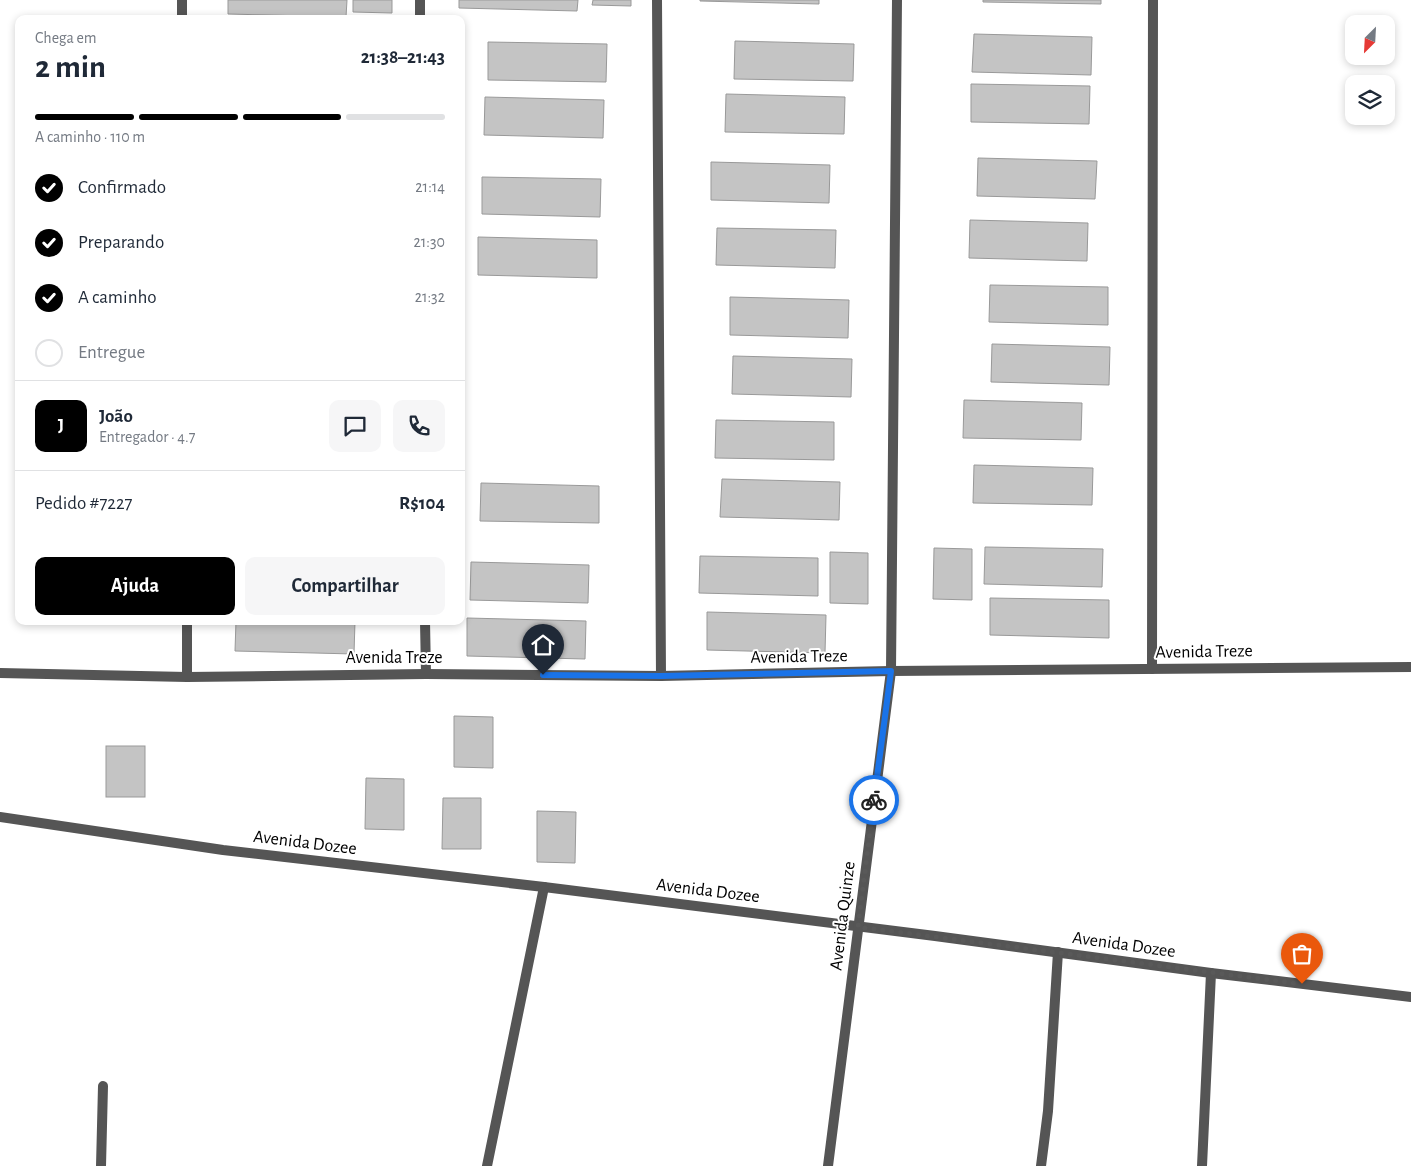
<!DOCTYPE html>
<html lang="pt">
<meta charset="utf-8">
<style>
body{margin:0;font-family:"Alegreya Sans",sans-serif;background:#f6f6f7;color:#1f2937;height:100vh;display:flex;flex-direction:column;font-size:19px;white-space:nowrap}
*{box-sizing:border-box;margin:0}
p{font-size:16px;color:#747a83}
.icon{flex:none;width:28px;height:28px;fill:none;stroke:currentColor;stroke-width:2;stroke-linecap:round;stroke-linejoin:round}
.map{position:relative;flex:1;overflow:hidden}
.side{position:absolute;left:15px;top:15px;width:450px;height:610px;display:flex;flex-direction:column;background:#fff;border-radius:10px;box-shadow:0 2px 8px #0003}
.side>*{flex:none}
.needle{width:32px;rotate:204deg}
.fabs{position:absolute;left:1345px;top:15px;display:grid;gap:10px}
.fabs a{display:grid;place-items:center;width:50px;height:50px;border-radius:10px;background:#fff;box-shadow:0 2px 8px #0003;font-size:25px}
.pin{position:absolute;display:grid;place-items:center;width:42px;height:42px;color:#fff;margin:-51px -21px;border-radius:50% 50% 50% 0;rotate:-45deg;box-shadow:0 0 5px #0007}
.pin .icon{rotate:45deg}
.courier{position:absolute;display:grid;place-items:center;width:50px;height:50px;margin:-25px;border:4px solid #1a73e8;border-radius:50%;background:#fff;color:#222;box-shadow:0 1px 6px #0007}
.head em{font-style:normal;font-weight:700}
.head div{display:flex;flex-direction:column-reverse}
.head{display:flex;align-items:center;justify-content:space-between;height:85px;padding:0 20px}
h1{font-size:32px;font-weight:700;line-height:38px}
.bar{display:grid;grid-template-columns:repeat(4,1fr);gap:8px 5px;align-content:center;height:60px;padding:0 20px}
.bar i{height:6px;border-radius:4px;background:#e0e1e3}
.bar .on{background:#000}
.bar p{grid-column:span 4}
.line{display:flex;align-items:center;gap:12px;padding:0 20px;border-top:1px solid #e0e1e3}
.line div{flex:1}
.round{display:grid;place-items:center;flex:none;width:52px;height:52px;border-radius:10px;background:#f6f6f7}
ol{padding:0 20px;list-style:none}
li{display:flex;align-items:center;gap:15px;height:55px}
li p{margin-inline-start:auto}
li .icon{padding:5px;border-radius:50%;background:#000;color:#fff;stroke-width:4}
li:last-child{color:#747a83}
li i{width:28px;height:28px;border:2px solid #e0e1e3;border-radius:50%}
.button{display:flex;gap:10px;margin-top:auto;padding:10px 20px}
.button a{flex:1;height:58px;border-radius:10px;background:#000;color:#fff;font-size:20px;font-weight:700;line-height:58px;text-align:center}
.button a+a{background:#f6f6f7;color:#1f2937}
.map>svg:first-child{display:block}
</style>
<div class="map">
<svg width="1411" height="1166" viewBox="0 0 1411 1166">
<rect width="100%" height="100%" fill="#fff"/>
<!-- building -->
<g fill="#c4c4c4" stroke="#999">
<polygon points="228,0 347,0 346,17 228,14"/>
<polygon points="353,0 392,0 392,13 353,12"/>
<polygon points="459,0 578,0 577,11 459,8"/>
<polygon points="593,0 631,0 631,6 592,5"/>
<polygon points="700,0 819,0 819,4 700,1"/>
<polygon points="983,0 1101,0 1101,4 983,2"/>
<polygon points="974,34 1092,37 1091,75 972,72"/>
<polygon points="735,41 854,44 853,81 734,79"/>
<polygon points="488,42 607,44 606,82 488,80"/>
<polygon points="971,84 1090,86 1089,124 971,122"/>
<polygon points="726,94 845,97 844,134 725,132"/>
<polygon points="485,97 604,100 603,138 484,135"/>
<polygon points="978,158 1097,161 1095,199 977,196"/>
<polygon points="711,162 830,165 829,203 711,200"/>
<polygon points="482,177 601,179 600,217 482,214"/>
<polygon points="970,220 1088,223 1087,261 969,258"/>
<polygon points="717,228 836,230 835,268 716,265"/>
<polygon points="478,237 597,240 597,278 478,275"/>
<polygon points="990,285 1108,287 1108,325 989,322"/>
<polygon points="730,297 849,300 848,338 730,335"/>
<polygon points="992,344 1110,347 1109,385 991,382"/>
<polygon points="733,356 852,359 851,397 732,394"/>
<polygon points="964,400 1082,403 1081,440 963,438"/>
<polygon points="716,420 834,422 834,460 715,458"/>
<polygon points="974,465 1093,468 1092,505 973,503"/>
<polygon points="722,479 840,482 839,520 720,517"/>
<polygon points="481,483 599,486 599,523 480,521"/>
<polygon points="985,547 1103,549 1102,587 984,584"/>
<polygon points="934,548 972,549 972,600 933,599"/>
<polygon points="830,552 868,553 868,604 830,603"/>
<polygon points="700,556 818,558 818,596 699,593"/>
<polygon points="471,562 589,565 588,603 470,600"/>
<polygon points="990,598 1109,600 1109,638 990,635"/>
<polygon points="707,612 826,615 825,653 707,650"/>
<polygon points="467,618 586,621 585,659 467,656"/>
<polygon points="236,621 355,621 354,654 235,651"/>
<polygon points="454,716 493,717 493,768 454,767"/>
<rect x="106" y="746" width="39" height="51"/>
<polygon points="366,778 404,779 404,830 365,829"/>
<polygon points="443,798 481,798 481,849 442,849"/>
<polygon points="537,811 576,812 575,863 537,862"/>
</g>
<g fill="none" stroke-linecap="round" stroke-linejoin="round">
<!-- street -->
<g stroke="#555" stroke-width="10">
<polyline points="182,0 182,19"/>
<polyline points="420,0 420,19"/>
<polyline points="657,0 661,676"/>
<polyline points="187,621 187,677"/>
<polyline points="425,621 426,674"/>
<polyline points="1152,669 1153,0"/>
<polyline points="0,673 187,677 426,674 661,676 891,671 1411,667"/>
<polyline points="0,817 223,850 544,887 935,936 1211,973 1411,997"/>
<polyline points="101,1166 103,1086"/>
<polyline points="487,1166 544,887"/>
<polyline points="828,1166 891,671 897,0"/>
<polyline points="1041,1166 1048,1111 1058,952"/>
<polyline points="1202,1166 1211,973"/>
</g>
</g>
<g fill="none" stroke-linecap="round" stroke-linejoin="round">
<!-- done -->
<polyline stroke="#595959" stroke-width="5" stroke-dasharray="0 9" points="874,800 858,927 1302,984"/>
<!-- route -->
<polyline stroke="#1a73e8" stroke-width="6" points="543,675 661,676 891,671 874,800"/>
</g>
<g text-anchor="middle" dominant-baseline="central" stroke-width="4" stroke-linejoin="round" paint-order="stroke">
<!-- street labels -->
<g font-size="18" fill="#000" stroke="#fff">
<text transform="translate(1204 652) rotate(-1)">Avenida Treze</text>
<text transform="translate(799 657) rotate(-1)">Avenida Treze</text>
<text x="394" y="658">Avenida Treze</text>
<text transform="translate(305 843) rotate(7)">Avenida Dozee</text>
<text transform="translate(708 891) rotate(7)">Avenida Dozee</text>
<text transform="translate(843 916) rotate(-83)">Avenida Quinze</text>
<text transform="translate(1124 945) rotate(8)">Avenida Dozee</text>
</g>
</g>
</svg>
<div class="fabs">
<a><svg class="needle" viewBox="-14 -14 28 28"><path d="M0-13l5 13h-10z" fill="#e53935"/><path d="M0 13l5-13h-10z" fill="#747a83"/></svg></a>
<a><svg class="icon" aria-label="layers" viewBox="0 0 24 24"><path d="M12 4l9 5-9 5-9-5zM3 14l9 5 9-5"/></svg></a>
</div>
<div class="pin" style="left:1302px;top:984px;background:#ea580c"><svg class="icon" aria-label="bag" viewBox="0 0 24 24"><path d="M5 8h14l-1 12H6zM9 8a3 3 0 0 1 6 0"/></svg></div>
<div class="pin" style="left:543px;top:675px;background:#1f2937"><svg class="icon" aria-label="home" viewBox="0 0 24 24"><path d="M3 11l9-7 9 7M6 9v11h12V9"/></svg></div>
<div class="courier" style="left:874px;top:800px"><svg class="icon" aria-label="bike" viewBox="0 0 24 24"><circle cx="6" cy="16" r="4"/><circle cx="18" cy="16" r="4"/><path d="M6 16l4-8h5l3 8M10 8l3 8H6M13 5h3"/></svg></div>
<section class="side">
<div class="head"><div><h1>2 min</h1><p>Chega em</p></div><em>21:38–21:43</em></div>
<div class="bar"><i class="on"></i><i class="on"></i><i class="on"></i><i></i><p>A caminho · 110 m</p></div>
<ol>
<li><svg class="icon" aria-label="check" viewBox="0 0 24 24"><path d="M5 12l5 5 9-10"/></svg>Confirmado<p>21:14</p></li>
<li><svg class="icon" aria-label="check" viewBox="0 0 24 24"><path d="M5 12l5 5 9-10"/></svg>Preparando<p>21:30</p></li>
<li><svg class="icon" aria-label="check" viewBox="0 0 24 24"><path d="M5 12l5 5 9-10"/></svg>A caminho<p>21:32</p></li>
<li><i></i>Entregue</li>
</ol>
<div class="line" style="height:90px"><b class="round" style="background:#000;color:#fff">J</b><div><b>João</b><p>Entregador · 4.7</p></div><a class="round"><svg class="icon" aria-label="chat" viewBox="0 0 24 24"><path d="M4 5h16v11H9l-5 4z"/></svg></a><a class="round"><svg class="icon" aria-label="phone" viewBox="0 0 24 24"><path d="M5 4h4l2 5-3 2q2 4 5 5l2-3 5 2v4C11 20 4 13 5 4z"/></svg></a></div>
<div class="line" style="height:65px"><div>Pedido #7227</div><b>R$104</b></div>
<div class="button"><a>Ajuda</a><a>Compartilhar</a></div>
</section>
</div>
